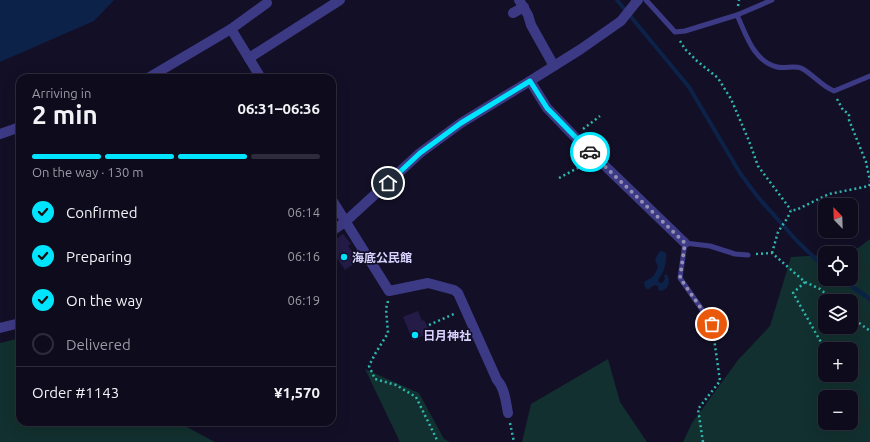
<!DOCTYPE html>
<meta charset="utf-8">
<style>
body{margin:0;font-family:Ubuntu,"Noto Sans JP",sans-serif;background:#1c1929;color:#f1f3f6;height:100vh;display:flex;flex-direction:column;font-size:15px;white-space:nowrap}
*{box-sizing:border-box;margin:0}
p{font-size:13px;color:#9b9ba3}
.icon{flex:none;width:22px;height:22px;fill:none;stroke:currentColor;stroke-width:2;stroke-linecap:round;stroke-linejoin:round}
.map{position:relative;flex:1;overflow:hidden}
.details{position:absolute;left:16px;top:74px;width:320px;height:352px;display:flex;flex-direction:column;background:#0e0b1c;border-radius:12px;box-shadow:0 4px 16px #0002,0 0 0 1px #2e2b3b}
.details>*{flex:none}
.needle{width:26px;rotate:337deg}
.controls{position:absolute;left:818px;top:198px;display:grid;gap:8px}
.controls a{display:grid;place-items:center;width:40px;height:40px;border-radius:8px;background:#0e0b1c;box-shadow:0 4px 16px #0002,0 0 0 1px #2e2b3b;font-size:20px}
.pin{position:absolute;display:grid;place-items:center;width:34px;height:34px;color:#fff;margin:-17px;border:2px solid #fff;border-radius:50%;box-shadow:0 1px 4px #0007}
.courier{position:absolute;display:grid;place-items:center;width:40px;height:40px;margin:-20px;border:3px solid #00e5ff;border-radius:50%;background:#fff;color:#222;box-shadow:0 1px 5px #0007}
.head em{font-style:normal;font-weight:700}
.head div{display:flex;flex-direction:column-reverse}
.head{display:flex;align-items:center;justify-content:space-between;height:68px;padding:0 16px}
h1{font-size:26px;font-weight:700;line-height:30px}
.bar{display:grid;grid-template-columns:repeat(4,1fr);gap:6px 4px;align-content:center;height:48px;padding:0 16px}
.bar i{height:5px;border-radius:3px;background:#2e2b3b}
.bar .current{background:#00e5ff}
.bar p{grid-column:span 4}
.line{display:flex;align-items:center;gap:10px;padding:0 16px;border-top:1px solid #2e2b3b}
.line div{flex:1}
ol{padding:0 16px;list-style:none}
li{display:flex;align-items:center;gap:12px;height:44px}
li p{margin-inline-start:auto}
li .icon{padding:4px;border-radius:50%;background:#00e5ff;color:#111;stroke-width:4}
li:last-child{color:#9b9ba3}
li i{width:22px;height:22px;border:2px solid #2e2b3b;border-radius:50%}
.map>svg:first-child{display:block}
</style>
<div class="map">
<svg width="870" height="442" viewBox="0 0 870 442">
<rect width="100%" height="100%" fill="#130f26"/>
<!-- green -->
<g fill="#12302f" fill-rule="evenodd">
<path d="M870,239v203h-187l9,-19 46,-63 32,-34 21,-69 34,-2v24h26v-26zM825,301h26v26h-26zM825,349h26v26h-26zM825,397h26v26h-26z"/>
<polygon points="20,338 20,422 180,422 181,424 215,442 0,442 0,343"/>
<polygon points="608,359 620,402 647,442 522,442 531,404"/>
<polygon points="365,369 419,393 444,439 450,442 400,442"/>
</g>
<!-- water -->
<g fill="#0c2248">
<polygon points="0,0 114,0 94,21 0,62"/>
<path d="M662,251l4,2c1,5 -1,14 -3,19 -1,3 -4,5 -5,9l2,2h2l3,-4 -1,-3 3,-2c4,8 2,16 -8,17l-1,-5 -4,-1 -5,4h-2l-2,-2 -1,-5c9,-6 9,-3 14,-15l-3,-8 4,-7z"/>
</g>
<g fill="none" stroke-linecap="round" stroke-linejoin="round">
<!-- stream -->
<g stroke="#0c2248" stroke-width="4">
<polyline points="617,0 689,87 740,173 757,196 797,241 825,268"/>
<polyline points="841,279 870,299"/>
</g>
</g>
<!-- building -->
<g fill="#241b47">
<polygon points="343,234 351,244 348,246 359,260 345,270 332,251 332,242"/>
<polygon points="418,311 422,321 424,320 430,332 413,341 403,317"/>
</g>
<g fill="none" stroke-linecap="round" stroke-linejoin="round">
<!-- path -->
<g stroke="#2fb8b0" stroke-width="2.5" stroke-dasharray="2 3" stroke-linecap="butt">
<polyline points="738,6 739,0"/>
<polyline points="680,41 685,49 697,61 718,78 731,99 749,141 758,166 791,210"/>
<polyline points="837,99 843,110 849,114 849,120 866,162 870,181"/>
<polyline points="583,129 600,116"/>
<polyline points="559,178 587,163"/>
<polyline points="772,253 778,232 788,217 791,210 796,210 829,194 869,186 870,184"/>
<polyline points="756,254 772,253 805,282 820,289 835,301"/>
<polyline points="805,282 793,293 822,344 826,346 829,345"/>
<polyline points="388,301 386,309 388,333 375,354 369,366 375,379 396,385 416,397 438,442"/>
<polyline points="851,317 870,331"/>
<polyline points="429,325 456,313"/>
<polyline points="510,423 514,442"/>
<polyline points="703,442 698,409 720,381 713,331"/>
</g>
<!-- service -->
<g stroke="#3d3a85" stroke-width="5">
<path d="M646,0l29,32 10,-1 52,-16c9,19 16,46 40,52 8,2 16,-2 24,1 12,6 20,18 33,23l36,-15"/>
<polyline points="737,15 772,0"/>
<polyline points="712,324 680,278 685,243 710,246 735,254 748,255"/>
</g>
<!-- minor -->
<g stroke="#3d3a85" stroke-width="10">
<polyline points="519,0 528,15 531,25 554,66"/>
<polyline points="513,13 524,7"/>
<polyline points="231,29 261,78"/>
<polyline points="249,58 340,0"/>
<polyline points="148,78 231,29 267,3"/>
<polyline points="530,81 547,108 573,135 685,243"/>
<polyline points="0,134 20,127"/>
<path d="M332,200l57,91 39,-8 26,7 4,3 39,87c8,8 9,23 11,33"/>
<polyline points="332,231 345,222 420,153 461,123 530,81 581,49 621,21 637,1 636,0"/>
<polyline points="0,328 20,323"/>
</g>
<!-- tertiary -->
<polyline stroke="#3d3a85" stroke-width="10" points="637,1 638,0"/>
</g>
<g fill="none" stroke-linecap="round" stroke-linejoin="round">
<!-- done -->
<polyline stroke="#948fb3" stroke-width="4" stroke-dasharray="0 7.2" points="590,152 685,243 680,278 712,324"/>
<!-- route -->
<polyline stroke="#00e5ff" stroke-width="5" points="388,183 420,153 461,123 530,81 547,108 590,152"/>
</g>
<!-- markers -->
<g fill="#00e5ff" stroke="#130f26" stroke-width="1.5">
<circle cx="344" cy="257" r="4"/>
<circle cx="415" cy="335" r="4"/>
</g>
<g text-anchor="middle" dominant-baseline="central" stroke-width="3.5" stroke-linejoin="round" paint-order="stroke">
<!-- poi labels -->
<g font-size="12" font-weight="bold" fill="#d9d4ff" stroke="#130f26" text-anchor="start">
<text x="352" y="257">海底公民館</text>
<text x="423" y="335">日月神社</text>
</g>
</g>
</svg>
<div class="controls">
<a><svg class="needle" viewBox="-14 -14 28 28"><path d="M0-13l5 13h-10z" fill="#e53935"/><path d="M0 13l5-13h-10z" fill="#9b9ba3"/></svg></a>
<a><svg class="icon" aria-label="locate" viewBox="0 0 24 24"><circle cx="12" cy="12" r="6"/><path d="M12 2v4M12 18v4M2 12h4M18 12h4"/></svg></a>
<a><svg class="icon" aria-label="layers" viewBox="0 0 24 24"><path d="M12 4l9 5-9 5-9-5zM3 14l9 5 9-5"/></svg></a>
<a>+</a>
<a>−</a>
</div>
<div class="pin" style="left:712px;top:324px;background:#ea580c"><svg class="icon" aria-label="bag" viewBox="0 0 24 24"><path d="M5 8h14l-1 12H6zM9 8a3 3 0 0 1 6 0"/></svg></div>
<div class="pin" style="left:388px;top:183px;background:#1f2937"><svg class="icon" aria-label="home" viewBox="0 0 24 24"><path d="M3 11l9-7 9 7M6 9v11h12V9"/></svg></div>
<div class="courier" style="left:590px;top:152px"><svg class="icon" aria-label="car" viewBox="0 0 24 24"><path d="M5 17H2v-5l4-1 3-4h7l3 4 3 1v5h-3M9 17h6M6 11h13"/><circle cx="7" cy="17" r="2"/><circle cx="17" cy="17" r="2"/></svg></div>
<section class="details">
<div class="head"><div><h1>2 min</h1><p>Arriving in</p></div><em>06:31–06:36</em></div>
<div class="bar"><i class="current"></i><i class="current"></i><i class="current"></i><i></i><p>On the way · 130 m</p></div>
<ol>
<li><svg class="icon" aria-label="check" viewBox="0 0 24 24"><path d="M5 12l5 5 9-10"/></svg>Confirmed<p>06:14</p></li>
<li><svg class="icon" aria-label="check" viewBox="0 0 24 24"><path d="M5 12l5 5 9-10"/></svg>Preparing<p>06:16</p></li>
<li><svg class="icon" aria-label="check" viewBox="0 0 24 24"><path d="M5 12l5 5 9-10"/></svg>On the way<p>06:19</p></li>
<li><i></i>Delivered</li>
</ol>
<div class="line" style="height:52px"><div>Order #1143</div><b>¥1,570</b></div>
</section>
</div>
